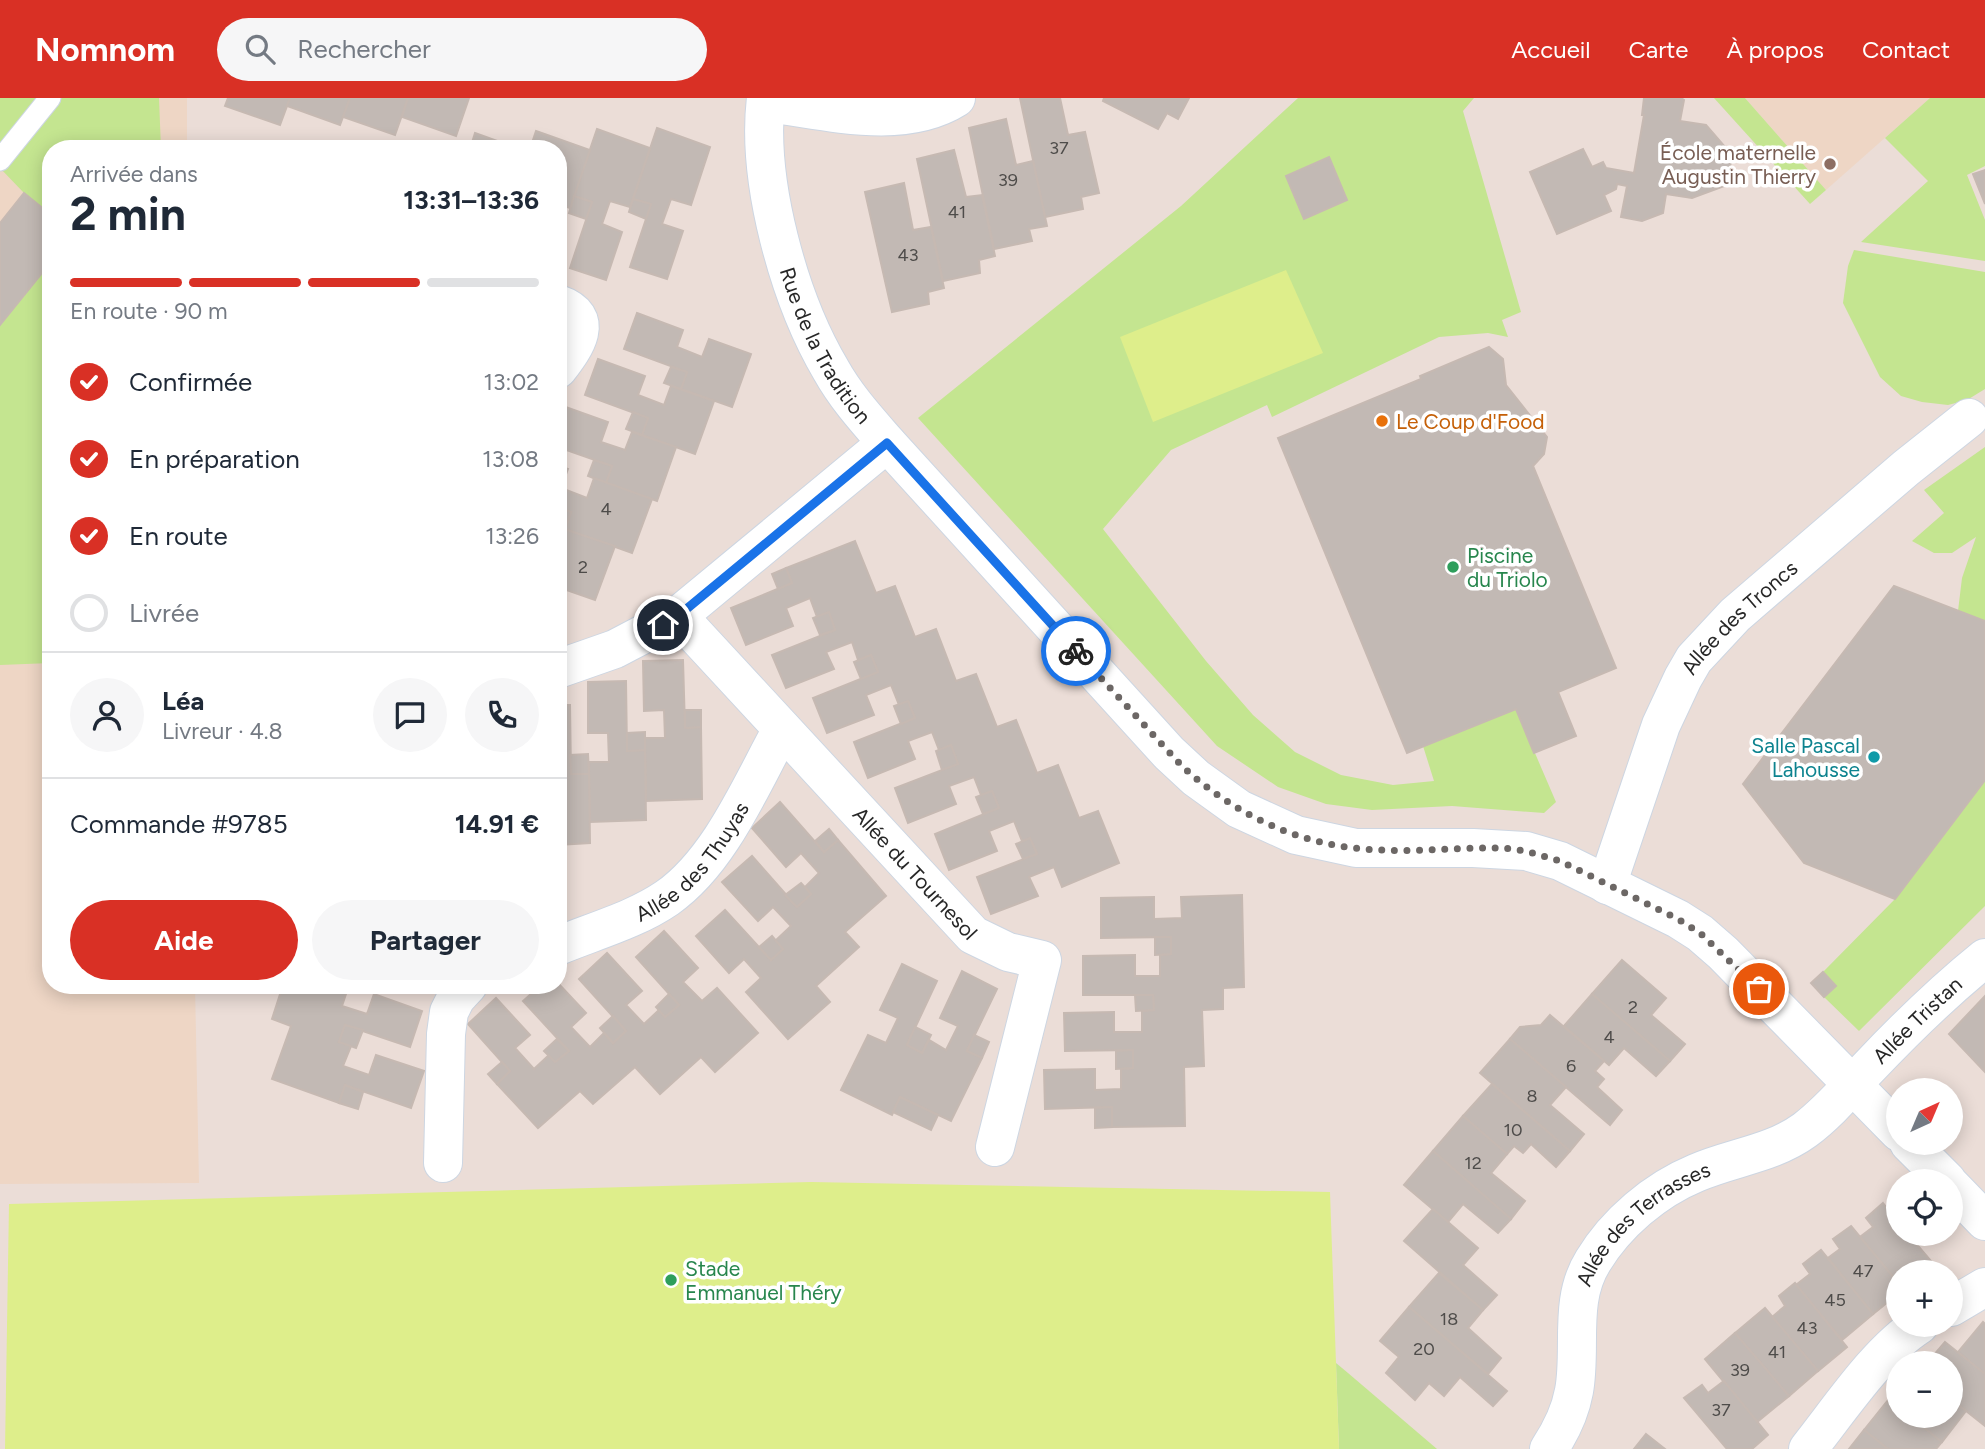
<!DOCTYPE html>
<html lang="fr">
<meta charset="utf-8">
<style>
body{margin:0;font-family:Figtree,sans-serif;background:#f6f6f7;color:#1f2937;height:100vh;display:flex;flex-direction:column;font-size:26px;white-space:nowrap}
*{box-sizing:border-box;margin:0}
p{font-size:23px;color:#747a83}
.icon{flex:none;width:38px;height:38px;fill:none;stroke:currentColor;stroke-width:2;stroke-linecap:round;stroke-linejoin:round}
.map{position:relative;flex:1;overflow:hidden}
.drawer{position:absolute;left:42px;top:42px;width:525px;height:854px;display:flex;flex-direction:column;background:#fff;border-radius:28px;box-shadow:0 4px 18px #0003}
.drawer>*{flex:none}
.needle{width:46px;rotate:44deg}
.controls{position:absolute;left:1886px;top:980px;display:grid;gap:14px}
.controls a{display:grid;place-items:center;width:77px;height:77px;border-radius:50%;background:#fff;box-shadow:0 4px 18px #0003;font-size:35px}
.pin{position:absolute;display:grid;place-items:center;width:60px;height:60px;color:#fff;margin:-30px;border:4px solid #fff;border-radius:50%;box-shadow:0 2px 7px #0007}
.courier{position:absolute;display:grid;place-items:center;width:70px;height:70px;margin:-35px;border:5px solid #1a73e8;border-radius:50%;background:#fff;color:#222;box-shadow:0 2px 9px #0007}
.summary em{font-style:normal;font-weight:700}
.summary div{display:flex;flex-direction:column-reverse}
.summary{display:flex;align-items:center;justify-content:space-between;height:119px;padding:0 28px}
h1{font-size:46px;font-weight:700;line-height:52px}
.bar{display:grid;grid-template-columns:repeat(4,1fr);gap:10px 7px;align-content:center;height:84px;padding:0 28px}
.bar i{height:9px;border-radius:5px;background:#e0e1e3}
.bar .current{background:#d93025}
.bar p{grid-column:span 4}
.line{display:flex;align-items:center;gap:18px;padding:0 28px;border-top:2px solid #e0e1e3}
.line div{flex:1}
.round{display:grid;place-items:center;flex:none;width:74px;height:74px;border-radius:37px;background:#f6f6f7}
ol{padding:0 28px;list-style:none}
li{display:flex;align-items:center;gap:21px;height:77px}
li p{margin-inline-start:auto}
li .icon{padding:7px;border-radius:50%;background:#d93025;color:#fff;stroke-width:4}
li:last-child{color:#747a83}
li i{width:38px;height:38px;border:4px solid #e0e1e3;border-radius:50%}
.primary-button{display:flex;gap:14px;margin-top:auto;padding:14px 28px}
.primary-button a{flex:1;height:80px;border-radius:42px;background:#d93025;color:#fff;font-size:28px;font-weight:700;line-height:80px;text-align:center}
.primary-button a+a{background:#f6f6f7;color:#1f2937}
header{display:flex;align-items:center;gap:42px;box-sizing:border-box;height:98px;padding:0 35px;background:#d93025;color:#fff}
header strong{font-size:33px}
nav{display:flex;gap:38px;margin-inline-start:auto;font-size:24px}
.search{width:490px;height:63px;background:#f6f6f7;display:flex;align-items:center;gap:18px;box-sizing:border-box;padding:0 24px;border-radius:38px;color:#747a83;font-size:26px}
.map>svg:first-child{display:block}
</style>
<header>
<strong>Nomnom</strong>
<div class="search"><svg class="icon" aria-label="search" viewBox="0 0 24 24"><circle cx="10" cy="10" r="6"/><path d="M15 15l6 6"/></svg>Rechercher</div>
<nav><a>Accueil</a><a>Carte</a><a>À propos</a><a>Contact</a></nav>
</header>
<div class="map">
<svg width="1985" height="1351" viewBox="0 0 1985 1351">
<rect width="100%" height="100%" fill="#ebddd7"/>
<!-- education -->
<g fill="#eed6c5">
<polygon points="0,0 187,0 187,51 51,51 51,887 195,887 199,1085 0,1086"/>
<polygon points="1745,0 1930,0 1826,92"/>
</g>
<!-- green -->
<g fill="#c4e590">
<polygon points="0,0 159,0 161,51 51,51 51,117 24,95 0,70"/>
<polygon points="1298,0 1474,0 1463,13 1521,214 1502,222 1508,239 1488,235 1439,239 1272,319 1267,307 1171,352 1103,431 1206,563 1253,617 1295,654 1341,677 1393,687 1434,683 1423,648 1516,611 1556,704 1544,715 1452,708 1372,712 1326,706 1278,689 1217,648 918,320 1181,108"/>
<polygon points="1714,0 1745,0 1826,92 1810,106"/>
<polygon points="1930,0 1985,0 1985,68 1967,77 1985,122 1985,163 1861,144 1928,83 1885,40"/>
<polygon points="1854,152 1985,174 1985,291 1967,302 1948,307 1922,304 1901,298 1880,279 1843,205 1848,168"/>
<polygon points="51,164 51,565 0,567 0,227"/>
<polygon points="1985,349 1985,523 1958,513 1962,480 1976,439 1952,455 1934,455 1912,443 1944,415 1924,392"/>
<polygon points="1985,682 1985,808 1859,933 1824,899 1823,874 1895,801"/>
<polygon points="1336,1265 1348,1275 1437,1351 1339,1351"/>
</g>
<!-- pitch -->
<g fill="#deee8b">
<polygon points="1286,172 1323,255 1153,324 1120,239"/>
<polygon points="811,1084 1330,1094 1339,1351 5,1351 9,1106"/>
</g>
<!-- building -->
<g fill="#c2b9b4" stroke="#c6b9b2" stroke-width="2">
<polygon points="228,0 290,0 280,27 225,8"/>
<polygon points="290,0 350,0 340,27 287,8"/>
<polygon points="350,0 408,0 395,37 343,19"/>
<polygon points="408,0 469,0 456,38 402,19"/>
<polygon points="1020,0 1060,0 1068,37 1085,34 1099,95 1081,99 1083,111 1045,119"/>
<polygon points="1104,0 1189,0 1178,21 1167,15 1158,31 1103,3"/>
<polygon points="1644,0 1681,0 1684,2 1680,23 1706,27 1732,57 1727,87 1692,100 1666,96 1663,115 1642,123 1621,119 1627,88 1617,86 1616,91 1604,97 1611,113 1557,136 1530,74 1583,51 1592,69 1603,64 1606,70 1634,75 1644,17 1642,17"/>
<polygon points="1006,21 1016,67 1033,63 1047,128 1029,131 1032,143 994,151 969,30"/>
<polygon points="657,30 710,49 691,107 671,101 662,126 683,133 667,181 630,169 651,106 633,101"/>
<polygon points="597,31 650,50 630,109 610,103 602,126 622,134 606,182 570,170 592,104 574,98"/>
<polygon points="536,33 590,52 570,110 558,106 558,51 530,51"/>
<polygon points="475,35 520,51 470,51"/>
<polygon points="954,52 966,99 982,97 995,158 979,162 980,175 943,183 917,61"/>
<polygon points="1329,59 1347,102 1304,121 1286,78"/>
<polygon points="1985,72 1985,106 1973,76"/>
<polygon points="904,85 913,132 931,129 944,190 928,194 929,206 892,214 865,94"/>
<polygon points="24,95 51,117 51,164 0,227 0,125"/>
<polygon points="574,98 592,104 586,121 569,115"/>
<polygon points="633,101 651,106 646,121 629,114"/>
<polygon points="637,215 683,232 677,249 702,259 709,241 751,256 732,309 681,291 687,274 624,251"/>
<polygon points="1489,249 1503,261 1506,287 1547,339 1544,356 1533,368 1616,570 1558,594 1576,638 1534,655 1516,611 1407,655 1278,340 1421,281 1420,278"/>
<polygon points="598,261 645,278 638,297 664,307 671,288 714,303 695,356 642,337 648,320 585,297"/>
<polygon points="671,269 687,274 681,291 664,285"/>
<polygon points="560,307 608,324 601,344 625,352 632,334 676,349 657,403 606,385 612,368 558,349"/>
<polygon points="633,314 648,320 642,337 626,331"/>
<polygon points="594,362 612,368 606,385 588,378"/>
<polygon points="558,368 568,371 561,390 587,400 594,380 652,401 632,455 565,431 571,414 558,409"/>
<polygon points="558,409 571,414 565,431 558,429"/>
<polygon points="558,429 615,448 595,502 558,489"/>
<polygon points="855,443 876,495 895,488 915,539 936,531 956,583 976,576 997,629 1016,622 1037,675 1058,667 1079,720 1098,713 1119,765 1062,789 1054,769 1029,779 1038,798 991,816 977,779 1037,756 1030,740 1022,743 1014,723 989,733 997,753 949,772 935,736 999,710 992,693 981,697 974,679 949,688 956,706 908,725 895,690 958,666 951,647 939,652 932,634 908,643 915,661 868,680 854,644 915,620 908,603 899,607 891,587 866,597 874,617 827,635 813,600 878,574 871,557 858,562 852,544 826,554 834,571 786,590 772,557 835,532 829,514 817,519 810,500 786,510 793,528 746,547 731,510 792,485 786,470"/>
<polygon points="786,470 792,485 778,491 772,476"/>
<polygon points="1894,488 1985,523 1985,682 1895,801 1804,765 1743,686"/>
<polygon points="829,514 835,532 820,537 813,520"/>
<polygon points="871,557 878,574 861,581 854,564"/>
<polygon points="683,562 685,630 701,629 702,701 646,703 645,640 665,640 664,612 644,613 643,563"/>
<polygon points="626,583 627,653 645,652 646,722 590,724 589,664 609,664 608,635 588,635 588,584"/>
<polygon points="908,603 915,620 901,626 894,608"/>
<polygon points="558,607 570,607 571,676 589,676 590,745 558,747"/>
<polygon points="685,612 701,612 701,629 685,630"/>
<polygon points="645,634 645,652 627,653 627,635"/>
<polygon points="951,647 958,666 942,672 936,653"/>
<polygon points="588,656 589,676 571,676 570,657"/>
<polygon points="992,693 999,710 983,716 976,699"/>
<polygon points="780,704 824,754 838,742 886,798 845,834 859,849 816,888 830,904 788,941 746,894 761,880 744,861 729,875 696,838 725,812 771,862 783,851 775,843 791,828 773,809 758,823 722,784 752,758 797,809 811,796 805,789 819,775 801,755 786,769 752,730"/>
<polygon points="829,731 838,742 824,754 815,743"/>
<polygon points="1030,740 1037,756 1023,761 1016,746"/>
<polygon points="801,785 811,796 797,809 785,797"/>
<polygon points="1242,797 1244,889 1223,890 1223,911 1202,912 1204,968 1184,969 1185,1028 1112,1029 1112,1009 1045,1011 1044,972 1095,971 1095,992 1121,991 1121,971 1133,970 1133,952 1065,953 1064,915 1114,914 1114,934 1142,934 1142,913 1154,912 1153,897 1083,897 1083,858 1135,857 1135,878 1160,878 1160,857 1171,856 1171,839 1101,840 1101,800 1154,799 1154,821 1182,820 1181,799"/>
<polygon points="664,833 698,870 683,884 702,903 717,890 758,935 715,974 701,959 660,996 635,969 593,1006 580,993 538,1030 497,986 510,973 468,926 496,900 530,937 515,950 534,971 549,957 555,964 569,953 523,903 541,887 558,887 558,885 586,915 571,929 590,949 604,935 613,945 626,933 579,881 607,855 642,893 626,907 644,926 659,912 665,919 679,907 636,859"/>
<polygon points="772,838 783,851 771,862 759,849"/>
<polygon points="1155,839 1171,839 1171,856 1155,857"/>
<polygon points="1622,862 1666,900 1651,917 1685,946 1670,963 1592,896"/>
<polygon points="902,866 937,883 907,947 922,955 929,942 946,952 958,928 940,920 962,873 997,891 967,953 982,960 951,1023 900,999 892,1017 841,992 868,937 886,945 898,920 880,912"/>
<polygon points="1823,874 1836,888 1824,899 1811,885"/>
<polygon points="283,887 349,887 342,908 367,916 374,896 422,913 410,949 345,927 339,944 351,948 343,968 369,977 376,957 424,973 411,1010 345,987 339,1005 272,981 291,928 272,921"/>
<polygon points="669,896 679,907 665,919 656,909"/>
<polygon points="1592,896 1670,963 1656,978 1624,950 1609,967 1564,928"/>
<polygon points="1135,897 1153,897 1154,912 1136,913"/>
<polygon points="1985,898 1985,974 1949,936"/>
<polygon points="1550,917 1604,963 1595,973 1604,981 1597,989 1622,1012 1610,1027 1510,941 1520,929 1541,927"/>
<polygon points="613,918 626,933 613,945 600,930"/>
<polygon points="345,927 363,932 356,950 339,944"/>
<polygon points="915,929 931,937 922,955 907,947"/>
<polygon points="974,937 989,944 982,960 967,953"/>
<polygon points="557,941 569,953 555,964 544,953"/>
<polygon points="1510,941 1566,989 1550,1007 1584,1036 1570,1053 1480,975"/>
<polygon points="1133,952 1133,970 1116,971 1116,953"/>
<polygon points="502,964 510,973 497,986 488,976"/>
<polygon points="1492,986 1570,1053 1556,1069 1531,1046 1523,1055 1514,1048 1507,1056 1463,1018"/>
<polygon points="345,987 363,994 358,1011 339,1005"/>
<polygon points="900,999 938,1017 931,1032 893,1014"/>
<polygon points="1112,1009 1112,1029 1095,1030 1095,1010"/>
<polygon points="1463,1018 1507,1056 1491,1075 1525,1103 1511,1121 1433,1053"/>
<polygon points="1433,1053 1511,1121 1498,1135 1463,1106 1448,1124 1404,1087"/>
<polygon points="1883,1105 1899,1125 1899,1136 1908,1136 1937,1170 1932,1174 1899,1174 1899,1186 1860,1139 1873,1129 1866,1120"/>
<polygon points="1433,1111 1478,1150 1463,1167 1497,1197 1483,1212 1404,1143"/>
<polygon points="1851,1128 1899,1186 1899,1195 1873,1216 1828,1160 1840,1151 1833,1141"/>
<polygon points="1821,1152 1873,1216 1842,1242 1796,1187 1810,1176 1803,1166"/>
<polygon points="1439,1175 1483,1212 1468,1230 1501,1260 1488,1276 1409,1209"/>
<polygon points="1795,1185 1847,1249 1818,1273 1772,1219 1785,1208 1779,1198"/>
<polygon points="1409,1209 1507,1293 1493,1308 1460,1279 1444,1298 1429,1285 1415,1302 1386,1275 1399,1259 1380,1243"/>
<polygon points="1765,1210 1818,1273 1789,1298 1735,1235"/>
<polygon points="1983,1224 1985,1226 1985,1276 1958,1254"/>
<polygon points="1735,1235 1789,1298 1757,1324 1705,1261"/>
<polygon points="1945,1244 1985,1276 1985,1328 1951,1301 1951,1265 1927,1265"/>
<polygon points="1724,1283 1768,1337 1752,1351 1727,1351 1684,1300 1702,1287 1708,1295"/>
<polygon points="1899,1289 1899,1309 1889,1301"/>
<polygon points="1889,1301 1899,1309 1899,1318 1910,1318 1942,1344 1936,1351 1888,1351 1864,1332"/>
<polygon points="1951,1301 1966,1313 1942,1344 1910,1318 1951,1318"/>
<polygon points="1864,1332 1888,1351 1849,1351"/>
<polygon points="1646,1336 1665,1351 1634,1351"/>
</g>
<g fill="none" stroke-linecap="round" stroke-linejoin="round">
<!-- lane casing -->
<g stroke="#cdd6e2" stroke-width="23">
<polyline id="lane" points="0,62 50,0"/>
</g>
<!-- street casing -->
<g stroke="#cdd6e2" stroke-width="40">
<g id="street">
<path d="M766,5c59,7 136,29 190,-5"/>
<path d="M558,206c39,13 17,43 0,65"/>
<path id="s1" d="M678,518l295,319 35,17 34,8 -47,187"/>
<polyline points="558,571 615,551 678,518 887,345"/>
<path id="s2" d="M1607,787l54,-160 22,-47 11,-19 41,-44 171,-147 63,-50"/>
<path id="s3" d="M558,848c36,-15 77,-26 109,-48 53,-37 84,-113 115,-169"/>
<polyline points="443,1065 446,936 449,914 456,900 468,887"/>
<polyline points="1951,1209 1985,1189"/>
<path id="s4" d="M1549,1351c12,-18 21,-36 25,-58 8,-43 -6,-90 19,-130 23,-38 62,-71 103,-88 37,-16 76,-19 109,-43 24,-18 43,-41 64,-63 36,-38 75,-76 116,-109"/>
<path d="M1808,1351c32,-40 69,-97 111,-124"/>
</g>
</g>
<!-- secondary casing -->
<g stroke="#cdd6e2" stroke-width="40">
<g id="secondary">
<path id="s5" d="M766,0c-10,83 23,201 65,272 15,27 36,50 56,73l282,310 27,25 43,31 57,26 60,13h117l53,3 34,10 118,58 22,14 23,20 176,179"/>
<polyline points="1909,1045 1947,1083"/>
<polyline points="1951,1088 1985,1123"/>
</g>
</g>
<!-- lane -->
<use href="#lane" stroke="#fff" stroke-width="21"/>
<!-- street -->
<use href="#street" stroke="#fff" stroke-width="38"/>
<!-- secondary -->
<use href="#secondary" stroke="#fff" stroke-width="38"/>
</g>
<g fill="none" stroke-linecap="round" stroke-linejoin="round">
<!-- done -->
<path stroke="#6c6765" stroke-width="7" stroke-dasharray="0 12.6" d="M1076,553l106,115c47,44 108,75 172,82 50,6 101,-1 151,0l21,3 34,10 118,58 22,14 59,56"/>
<!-- route -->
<polyline stroke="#1a73e8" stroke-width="9" points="663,527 678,518 887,345 1076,553"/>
</g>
<!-- markers -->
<circle fill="#8d6e63" stroke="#fff" stroke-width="2.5" cx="1830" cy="66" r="7"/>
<circle fill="#e8710a" stroke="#fff" stroke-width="2.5" cx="1382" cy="323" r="7"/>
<g fill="#2e9e5b" stroke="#fff" stroke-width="2.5">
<circle cx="1453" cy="469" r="7"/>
<circle cx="671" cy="1182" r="7"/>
</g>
<circle fill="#0f9aa8" stroke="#fff" stroke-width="2.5" cx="1874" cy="659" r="7"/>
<g text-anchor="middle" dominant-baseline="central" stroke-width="7" stroke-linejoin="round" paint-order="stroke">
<!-- number labels -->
<g font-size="18" fill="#4e4c4a">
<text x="1059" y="50">37</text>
<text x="1008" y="82">39</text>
<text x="957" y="114">41</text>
<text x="908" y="157">43</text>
<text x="606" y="411">4</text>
<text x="583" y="469">2</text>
<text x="1633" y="909">2</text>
<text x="1609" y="939">4</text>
<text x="1571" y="968">6</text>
<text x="1532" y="998">8</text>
<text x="1513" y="1032">10</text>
<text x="1473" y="1065">12</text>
<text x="1863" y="1173">47</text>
<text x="1835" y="1202">45</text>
<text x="1449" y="1221">18</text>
<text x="1807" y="1230">43</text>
<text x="1424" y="1251">20</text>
<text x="1777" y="1254">41</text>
<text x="1740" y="1272">39</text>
<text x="1721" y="1312">37</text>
</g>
<!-- education labels -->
<g font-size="21" fill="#785e54" stroke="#fff" text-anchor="end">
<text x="1816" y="54">École maternelle<tspan x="1816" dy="24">Augustin Thierry</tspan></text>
</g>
<!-- street labels -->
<g font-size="21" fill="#272727" stroke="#fff">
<text stroke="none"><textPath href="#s5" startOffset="259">Rue de la Tradition</textPath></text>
<text stroke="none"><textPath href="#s2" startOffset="304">Allée des Troncs</textPath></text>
<text stroke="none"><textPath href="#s3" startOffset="163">Allée des Thuyas</textPath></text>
<text stroke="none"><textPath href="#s1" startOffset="350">Allée du Tournesol</textPath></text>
<text stroke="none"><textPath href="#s4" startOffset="609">Allée Tristan</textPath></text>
<text stroke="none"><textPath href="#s4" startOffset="259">Allée des Terrasses</textPath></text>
</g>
<!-- food labels -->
<g font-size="21" fill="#c56008" stroke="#fff" text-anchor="start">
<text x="1396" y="323">Le Coup d'Food</text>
</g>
<!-- leisure labels -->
<g font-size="21" fill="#27864d" stroke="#fff" text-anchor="start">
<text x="1467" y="457">Piscine<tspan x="1467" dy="24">du Triolo</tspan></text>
<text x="685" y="1170">Stade<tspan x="685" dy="24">Emmanuel Théry</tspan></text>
</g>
<!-- culture labels -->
<g font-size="21" fill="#0d838f" stroke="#fff" text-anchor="end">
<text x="1860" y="647">Salle Pascal<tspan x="1860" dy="24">Lahousse</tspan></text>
</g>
</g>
</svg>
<div class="controls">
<a><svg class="needle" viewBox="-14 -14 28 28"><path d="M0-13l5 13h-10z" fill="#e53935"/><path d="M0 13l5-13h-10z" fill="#747a83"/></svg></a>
<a><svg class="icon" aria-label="locate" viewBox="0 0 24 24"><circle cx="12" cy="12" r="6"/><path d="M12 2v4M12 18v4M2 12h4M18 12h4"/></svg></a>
<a>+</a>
<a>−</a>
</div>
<div class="pin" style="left:1759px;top:891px;background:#ea580c"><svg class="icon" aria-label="bag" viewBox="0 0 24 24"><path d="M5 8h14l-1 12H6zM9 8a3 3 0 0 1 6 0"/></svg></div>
<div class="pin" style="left:663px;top:527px;background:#1f2937"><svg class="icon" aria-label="home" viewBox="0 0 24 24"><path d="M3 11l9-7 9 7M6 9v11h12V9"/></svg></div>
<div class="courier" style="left:1076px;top:553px"><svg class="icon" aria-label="bike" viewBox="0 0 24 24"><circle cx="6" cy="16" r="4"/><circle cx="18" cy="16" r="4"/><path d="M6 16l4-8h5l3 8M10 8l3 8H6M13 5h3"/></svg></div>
<section class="drawer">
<div class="summary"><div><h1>2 min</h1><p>Arrivée dans</p></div><em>13:31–13:36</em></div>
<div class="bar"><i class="current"></i><i class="current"></i><i class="current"></i><i></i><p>En route · 90 m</p></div>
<ol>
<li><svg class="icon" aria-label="check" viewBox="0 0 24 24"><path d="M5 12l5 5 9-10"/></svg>Confirmée<p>13:02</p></li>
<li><svg class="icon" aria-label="check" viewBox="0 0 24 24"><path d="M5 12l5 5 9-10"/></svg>En préparation<p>13:08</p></li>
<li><svg class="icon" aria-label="check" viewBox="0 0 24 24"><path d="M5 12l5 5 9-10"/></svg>En route<p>13:26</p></li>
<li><i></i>Livrée</li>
</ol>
<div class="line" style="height:126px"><a class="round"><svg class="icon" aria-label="person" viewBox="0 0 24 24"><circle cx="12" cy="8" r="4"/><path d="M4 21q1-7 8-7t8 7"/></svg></a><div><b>Léa</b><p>Livreur · 4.8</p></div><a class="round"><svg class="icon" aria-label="chat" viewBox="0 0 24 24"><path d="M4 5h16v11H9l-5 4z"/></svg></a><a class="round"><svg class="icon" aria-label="phone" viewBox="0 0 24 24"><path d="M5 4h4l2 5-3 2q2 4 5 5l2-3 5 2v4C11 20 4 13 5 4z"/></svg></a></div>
<div class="line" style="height:91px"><div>Commande #9785</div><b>14.91 €</b></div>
<div class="primary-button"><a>Aide</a><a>Partager</a></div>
</section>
</div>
